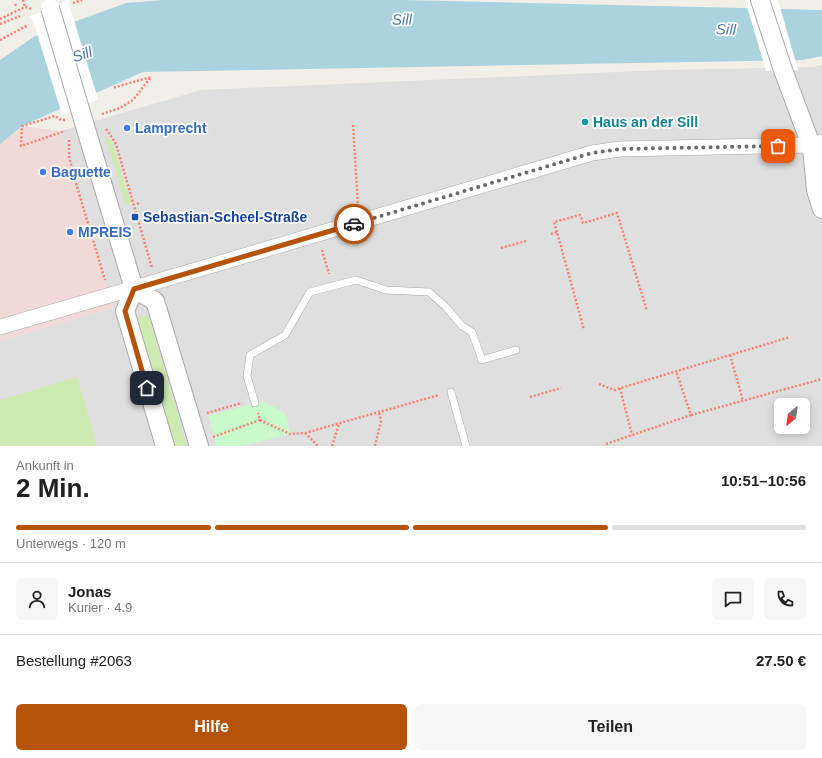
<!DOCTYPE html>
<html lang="de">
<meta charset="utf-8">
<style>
body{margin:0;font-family:Arial,sans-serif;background:#f6f6f6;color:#202124;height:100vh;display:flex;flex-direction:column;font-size:15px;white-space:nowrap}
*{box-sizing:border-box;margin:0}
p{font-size:13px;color:#757577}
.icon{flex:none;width:22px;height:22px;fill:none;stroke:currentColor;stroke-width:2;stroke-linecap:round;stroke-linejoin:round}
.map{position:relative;height:446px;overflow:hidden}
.panel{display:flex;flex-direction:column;background:#fff;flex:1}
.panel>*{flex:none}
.needle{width:26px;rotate:209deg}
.fabs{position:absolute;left:774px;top:398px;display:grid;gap:8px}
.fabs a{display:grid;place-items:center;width:36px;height:36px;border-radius:6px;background:#fff;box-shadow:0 2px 10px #0003;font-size:20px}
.pin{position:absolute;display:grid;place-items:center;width:34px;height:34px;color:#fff;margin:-17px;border-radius:8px;box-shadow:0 2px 6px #0006}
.courier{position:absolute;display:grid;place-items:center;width:40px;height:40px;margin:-20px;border:3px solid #b45309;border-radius:50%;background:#fff;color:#222;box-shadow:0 1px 5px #0007}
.overview em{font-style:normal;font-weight:800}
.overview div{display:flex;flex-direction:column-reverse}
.overview{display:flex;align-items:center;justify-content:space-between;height:68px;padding:0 16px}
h1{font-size:26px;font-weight:800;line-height:30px}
.bar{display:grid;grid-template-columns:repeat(4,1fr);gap:6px 4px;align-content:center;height:48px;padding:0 16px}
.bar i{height:5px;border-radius:3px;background:#e0e0e0}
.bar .current{background:#b45309}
.bar p{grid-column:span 4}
.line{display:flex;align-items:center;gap:10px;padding:0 16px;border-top:1px solid #e0e0e0}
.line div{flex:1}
.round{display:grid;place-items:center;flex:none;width:42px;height:42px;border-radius:6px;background:#f6f6f6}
.cta{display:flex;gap:8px;margin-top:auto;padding:8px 16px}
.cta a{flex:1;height:46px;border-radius:6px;background:#b45309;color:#fff;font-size:16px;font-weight:800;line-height:46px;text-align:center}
.cta a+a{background:#f6f6f6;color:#202124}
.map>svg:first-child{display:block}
</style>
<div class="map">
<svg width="822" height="446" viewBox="0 0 822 446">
<rect width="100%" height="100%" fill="#f2efe9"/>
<!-- residential -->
<path fill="#e0dfdf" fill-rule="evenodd" d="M822,65v381h-822v-105l112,-33 -52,-177 141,-41 462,-20 151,-3zM781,405h22v22h-22z"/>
<!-- commercial -->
<polygon fill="#f2dad9" points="22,126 60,131 113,308 0,341 0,144"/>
<!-- grass -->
<g fill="#cdebb0">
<polygon points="105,137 108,137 112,142 131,203 126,205"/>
<polygon points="148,315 187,446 173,446 135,319"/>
<polygon points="77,377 97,446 0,446 0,400"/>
</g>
<!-- park -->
<polygon fill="#c8facc" points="263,401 286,414 290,434 242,446 217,446 208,416"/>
<!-- water -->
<polygon fill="#aad3df" points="163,0 404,0 822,10 822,56 803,60 143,72 22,126 0,144 0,60 35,36 126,3"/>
<!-- pier -->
<g fill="#fff">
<polygon points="67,0 70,0 69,4 98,99 62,115 36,30 32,20 29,17"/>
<polygon points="745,0 778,0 798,70 766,71"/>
</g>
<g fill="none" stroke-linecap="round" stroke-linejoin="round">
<!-- service casing -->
<g stroke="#a9a9a9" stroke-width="8">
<g id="service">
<polyline points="451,392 466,446"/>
<polyline points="255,403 247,376 250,355 285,335 310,292 356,280 386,290 429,292 446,307 462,326 472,332 482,360 516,350"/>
</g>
</g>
<!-- minor casing -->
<g stroke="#a9a9a9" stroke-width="16">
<polyline id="minor" points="0,327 203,268 592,153 620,149 811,145 822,142"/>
</g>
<!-- tertiary casing -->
<g stroke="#a9a9a9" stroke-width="20">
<g id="tertiary">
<polyline points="760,0 783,70 811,145 822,161"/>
<polyline points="85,126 134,289 125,311 165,446"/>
<polyline points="812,148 816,190 822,209"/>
<polyline points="134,289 155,301 199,446"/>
</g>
</g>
<!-- path -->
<g stroke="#fa8072" stroke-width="2.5" stroke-dasharray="2 2" stroke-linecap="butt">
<polyline points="23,0 25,7"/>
<polyline points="73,3 82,0"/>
<polyline points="15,4 17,7"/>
<polyline points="0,19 25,7 32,9"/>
<polyline points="0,24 20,16"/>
<polyline points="0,40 28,25"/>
<polyline points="102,114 120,108 133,100 151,77 112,88"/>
<polyline points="65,120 61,120 55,116 22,126 21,146 65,131"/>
<polyline points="353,125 358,206"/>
<polyline points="106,129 111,136 116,144 152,268"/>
<polyline points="69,140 69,156 75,180 105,280"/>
<polyline points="137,204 139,203"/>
<polyline points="557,232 554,222 580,215 583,223 617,213 647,311"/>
<polyline points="551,234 557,232 584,330"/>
<polyline points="501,248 526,241"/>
<polyline points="322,250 329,274"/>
<polyline points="730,355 743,401"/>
<polyline points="599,384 614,390 790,337"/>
<polyline points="620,388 632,435"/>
<polyline points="530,397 561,388"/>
<polyline points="207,413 242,403"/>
<polyline points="691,415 822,379"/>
<polyline points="260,420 290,434 305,433 439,395"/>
<polyline points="305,433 318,446"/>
<polyline points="213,437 260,420 258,413"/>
<polyline points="606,444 691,415 676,371"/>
<polyline points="332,446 339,424"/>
<polyline points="375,446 381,421 379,412"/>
</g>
<!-- service -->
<use href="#service" stroke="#fff" stroke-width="7"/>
<!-- minor -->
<use href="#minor" stroke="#fff" stroke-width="15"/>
<!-- tertiary -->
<use href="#tertiary" stroke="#fff" stroke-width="18"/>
<!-- tertiary-bridge casing -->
<g stroke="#a9a9a9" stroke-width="20" stroke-linecap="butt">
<polyline id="tertiary-bridge" points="50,8 85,126"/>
</g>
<!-- tertiary-bridge -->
<use href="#tertiary-bridge" stroke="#fff" stroke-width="18"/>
</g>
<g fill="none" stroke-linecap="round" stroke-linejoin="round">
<!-- done -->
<polyline stroke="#6b6a68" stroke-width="4" stroke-dasharray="0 7.2" points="354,224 592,153 620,149 778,146"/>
<!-- route -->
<polyline stroke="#b45309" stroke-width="5" points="147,388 125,311 134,289 354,224"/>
</g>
<!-- markers -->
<circle fill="#0f9aa8" stroke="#fff" stroke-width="1.5" cx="585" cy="122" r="4"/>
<g fill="#3f7fe0" stroke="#fff" stroke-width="1.5">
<circle cx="127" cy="128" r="4"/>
<circle cx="43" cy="172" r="4"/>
<circle cx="70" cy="232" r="4"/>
</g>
<rect fill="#1a4fb4" stroke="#fff" stroke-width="1.5" x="131" y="213" width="8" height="8" rx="2"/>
<g text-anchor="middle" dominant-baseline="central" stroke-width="3.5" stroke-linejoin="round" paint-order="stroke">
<!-- culture labels -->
<g font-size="14" font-weight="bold" fill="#0d838f" stroke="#fff" text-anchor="start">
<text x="593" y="122">Haus an der Sill</text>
</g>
<!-- shop labels -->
<g font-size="14" font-weight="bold" fill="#366cbe" stroke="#fff" text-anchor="start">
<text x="135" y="128">Lamprecht</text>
<text x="51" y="172">Baguette</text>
<text x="78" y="232">MPREIS</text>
</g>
<!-- transit labels -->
<g font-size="14" font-weight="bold" fill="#164399" stroke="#fff" text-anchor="start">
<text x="143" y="217">Sebastian-Scheel-Straße</text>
</g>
<!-- water labels -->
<g font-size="15" font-style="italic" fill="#4a7aab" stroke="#fff">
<text transform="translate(402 19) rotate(-1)">Sill</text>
<text transform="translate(726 29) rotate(2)">Sill</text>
<text transform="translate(82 54) rotate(-20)">Sill</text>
</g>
</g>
</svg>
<div class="fabs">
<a><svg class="needle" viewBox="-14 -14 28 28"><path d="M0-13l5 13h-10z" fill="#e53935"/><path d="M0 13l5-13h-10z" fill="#757577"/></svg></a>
</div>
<div class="pin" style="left:778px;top:146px;background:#ea580c"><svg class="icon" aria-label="bag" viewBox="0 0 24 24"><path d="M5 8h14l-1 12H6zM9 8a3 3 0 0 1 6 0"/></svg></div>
<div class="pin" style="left:147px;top:388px;background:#1f2937"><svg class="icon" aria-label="home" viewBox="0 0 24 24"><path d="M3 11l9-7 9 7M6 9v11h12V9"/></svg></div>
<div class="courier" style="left:354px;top:224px"><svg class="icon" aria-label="car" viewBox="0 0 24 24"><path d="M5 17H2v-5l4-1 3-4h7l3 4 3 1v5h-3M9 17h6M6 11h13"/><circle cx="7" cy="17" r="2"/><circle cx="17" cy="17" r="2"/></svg></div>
</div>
<section class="panel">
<div class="overview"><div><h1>2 Min.</h1><p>Ankunft in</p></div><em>10:51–10:56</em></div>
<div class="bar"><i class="current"></i><i class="current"></i><i class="current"></i><i></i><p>Unterwegs · 120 m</p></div>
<div class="line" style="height:72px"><a class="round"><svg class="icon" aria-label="person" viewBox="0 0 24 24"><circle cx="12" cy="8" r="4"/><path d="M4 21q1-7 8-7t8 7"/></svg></a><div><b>Jonas</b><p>Kurier · 4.9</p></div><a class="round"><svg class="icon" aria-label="chat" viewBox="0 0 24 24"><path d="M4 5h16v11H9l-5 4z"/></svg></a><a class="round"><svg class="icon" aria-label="phone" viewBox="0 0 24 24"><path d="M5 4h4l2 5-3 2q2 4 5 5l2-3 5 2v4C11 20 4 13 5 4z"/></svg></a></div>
<div class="line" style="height:52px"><div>Bestellung #2063</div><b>27.50 €</b></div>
<div class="cta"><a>Hilfe</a><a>Teilen</a></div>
</section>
